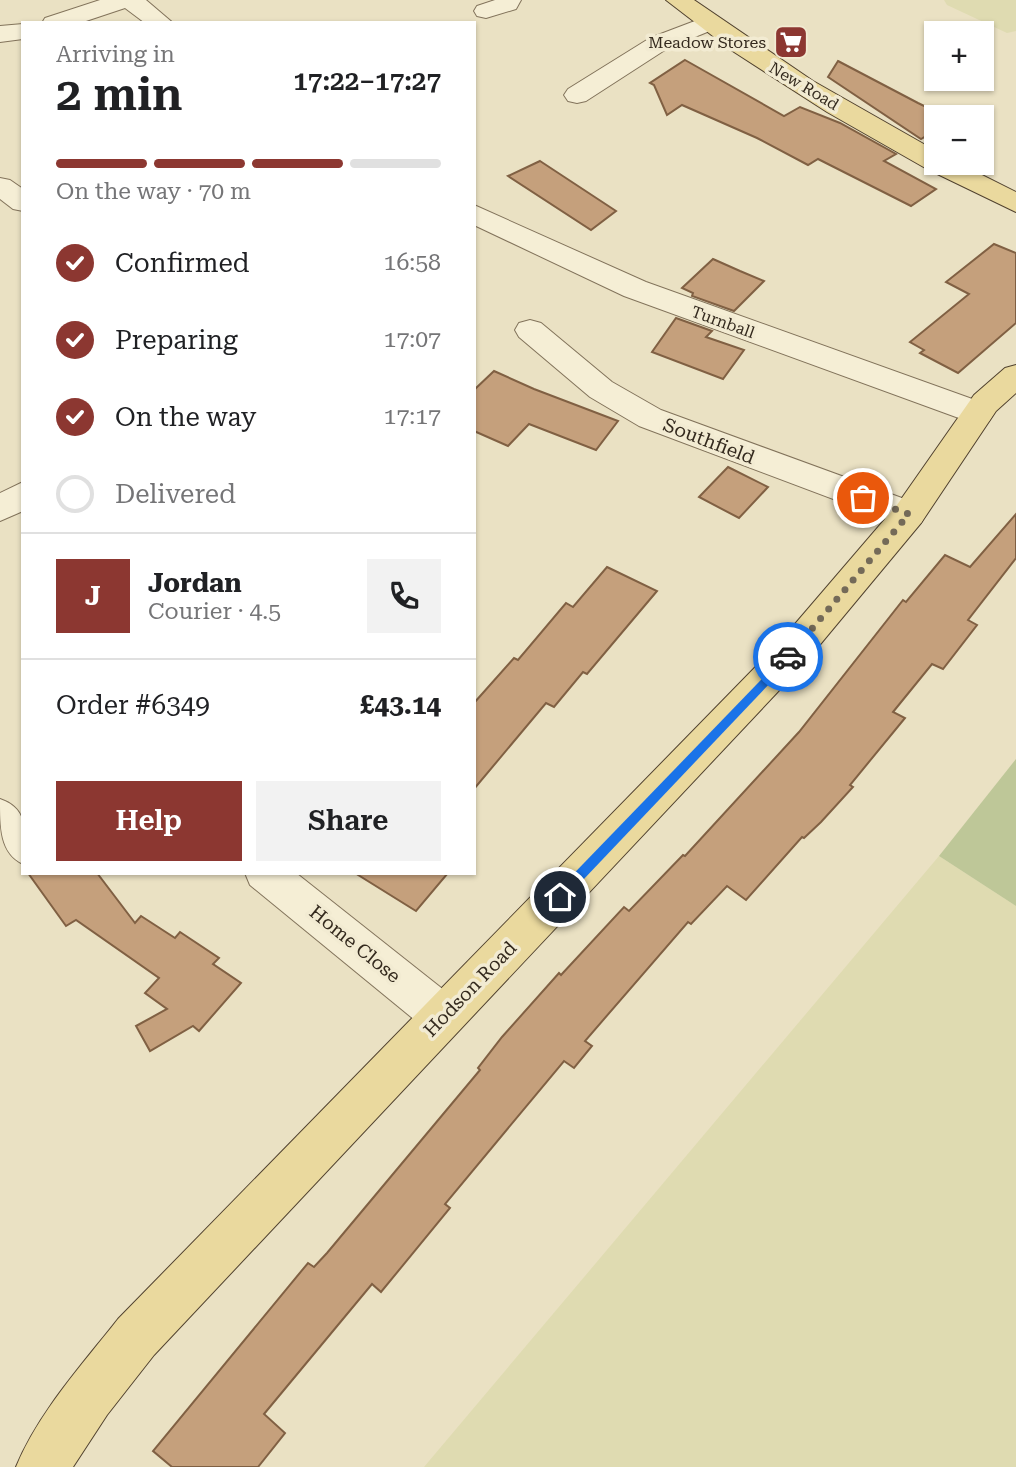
<!DOCTYPE html>
<meta charset="utf-8">
<style>
body{margin:0;font-family:"Roboto Serif",serif;background:#f2f2f2;color:#202124;height:100vh;display:flex;flex-direction:column;font-size:26px;white-space:nowrap}
*{box-sizing:border-box;margin:0}
p{font-size:23px;color:#757577}
.icon{flex:none;width:38px;height:38px;fill:none;stroke:currentColor;stroke-width:2;stroke-linecap:round;stroke-linejoin:round}
.map{position:relative;flex:1;overflow:hidden}
.panel{position:absolute;left:21px;top:21px;width:455px;height:854px;display:flex;flex-direction:column;background:#fff;border-radius:0px;box-shadow:0 2px 5px #0004}
.panel>*{flex:none}
.buttons{position:absolute;left:924px;top:21px;display:grid;gap:14px}
.buttons a{display:grid;place-items:center;width:70px;height:70px;border-radius:0px;background:#fff;box-shadow:0 2px 5px #0004;font-size:35px}
.pin{position:absolute;display:grid;place-items:center;width:60px;height:60px;color:#fff;margin:-30px;border:4px solid #fff;border-radius:50%;box-shadow:0 2px 7px #0007}
.courier{position:absolute;display:grid;place-items:center;width:70px;height:70px;margin:-35px;border:5px solid #1a73e8;border-radius:50%;background:#fff;color:#222;box-shadow:0 2px 9px #0007}
.head em{font-style:normal;font-weight:600}
.head div{display:flex;flex-direction:column-reverse}
.head{display:flex;align-items:center;justify-content:space-between;height:119px;padding:0 35px}
h1{font-size:46px;font-weight:600;line-height:52px}
.bar{display:grid;grid-template-columns:repeat(4,1fr);gap:10px 7px;align-content:center;height:84px;padding:0 35px}
.bar i{height:9px;border-radius:5px;background:#e0e0e0}
.bar .current{background:#8c3731}
.bar p{grid-column:span 4}
.line{display:flex;align-items:center;gap:18px;padding:0 35px;border-top:2px solid #e0e0e0}
.line div{flex:1}
.round{display:grid;place-items:center;flex:none;width:74px;height:74px;border-radius:0px;background:#f2f2f2}
ol{padding:0 35px;list-style:none}
li{display:flex;align-items:center;gap:21px;height:77px}
li p{margin-inline-start:auto}
li .icon{padding:7px;border-radius:50%;background:#8c3731;color:#fff;stroke-width:4}
li:last-child{color:#757577}
li i{width:38px;height:38px;border:4px solid #e0e0e0;border-radius:50%}
.action{display:flex;gap:14px;margin-top:auto;padding:14px 35px}
.action a{flex:1;height:80px;border-radius:0px;background:#8c3731;color:#fff;font-size:28px;font-weight:600;line-height:80px;text-align:center}
.action a+a{background:#f2f2f2;color:#202124}
.map>svg:first-child{display:block}
</style>
<div class="map">
<svg width="1016" height="1467" viewBox="0 0 1016 1467">
<rect width="100%" height="100%" fill="#eae1c3"/>
<!-- farmland -->
<g fill="#dfdbb1">
<polygon points="944,0 1016,0 1016,31 1007,33 947,5"/>
<polygon points="939,856 1016,906 1016,1467 424,1467"/>
</g>
<!-- green -->
<polygon fill="#bec798" points="1016,759 1016,906 939,856"/>
<!-- building -->
<g fill="#c5a07c" stroke="#806043" stroke-width="2">
<polygon points="685,60 784,116 800,107 840,123 896,154 884,161 936,189 911,206 818,159 808,165 757,138 682,105 667,115 654,85 650,83"/>
<polygon points="838,61 918,103 947,117 936,117 936,130 921,139 828,77"/>
<polygon points="540,161 616,211 591,230 508,176"/>
<polygon points="994,244 1016,253 1016,323 958,373 920,353 924,350 910,342 969,294 946,282"/>
<polygon points="713,259 740,271 764,281 734,311 692,296 693,293 682,288"/>
<polygon points="676,318 712,331 706,337 744,350 723,379 652,352"/>
<polygon points="494,371 534,389 618,421 596,450 529,424 508,446 474,431 474,390"/>
<polygon points="728,467 768,487 739,518 699,497"/>
<polygon points="1016,514 1016,558 968,620 977,625 943,669 932,664 893,712 905,718 850,785 853,787 821,822 804,838 802,837 746,900 727,886 691,924 688,922 585,1041 592,1046 574,1068 564,1061 445,1204 450,1208 381,1292 372,1284 264,1414 285,1433 258,1467 172,1467 153,1451 308,1263 314,1267 327,1253 480,1070 478,1068 502,1037 559,973 561,975 624,907 629,911 683,855 685,856 799,732 903,600 906,602 945,555 970,567"/>
<polygon points="607,567 657,591 587,674 583,672 554,707 546,703 474,789 474,703 514,658 518,660 566,603 573,607"/>
<polygon points="28,873 97,873 135,923 141,916 175,938 180,932 219,958 213,964 241,983 199,1031 193,1026 150,1051 136,1026 167,1009 145,993 159,978 76,920 66,926"/>
<polygon points="355,873 448,873 416,911"/>
</g>
<g fill="none" stroke-linecap="round" stroke-linejoin="round">
<!-- minor casing -->
<g stroke="#82735b" stroke-width="2">
<g id="minor">
<polygon points="100,0 146,0 173,23 145,23 125,8 80,23 42,23 45,18"/>
<polygon points="495,0 521,0 516,9 486,18 477,16 474,11 477,6"/>
<polygon points="708,16 717,18 720,23 717,28 668,48 586,101 577,103 568,101 564,95 568,89 650,38"/>
<polygon points="23,24 23,39 0,42 0,26"/>
<polygon points="0,178 10,180 23,189 23,211 13,209 0,199"/>
<polygon points="474,205 646,282 989,405 994,413 989,421 978,424 967,421 624,296 474,225"/>
<polygon points="530,320 541,323 612,382 661,410 921,505 926,514 921,523 909,526 897,523 639,426 590,397 519,337 515,330 519,323"/>
<polygon points="23,482 23,511 0,521 0,493"/>
<path d="M0,799c32,11 23,37 23,65 -23,-11 -23,-36 -23,-65z"/>
<polygon points="245,873 296,873 459,1002 465,1016 459,1030 443,1036 427,1030 250,885"/>
</g>
</g>
<!-- major casing -->
<g stroke="#51422f" stroke-width="2">
<g id="major">
<polygon points="666,0 694,0 813,81 936,151 936,163 958,163 1016,192 1016,212 927,169 827,112 731,50"/>
<path d="M1016,365v28l-20,18 -75,112 -118,142 -649,690 -47,60 -34,52h-57c22,-54 66,-102 102,-148l659,-674 120,-140 77,-110 31,-27z"/>
</g>
</g>
<!-- minor -->
<use href="#minor" fill="#f5eed5" fill-rule="evenodd"/>
<!-- major -->
<use href="#major" fill="#ead99e" fill-rule="evenodd"/>
</g>
<!-- route -->
<polygon fill="#1a73e8" points="788,652 794,657 792,660 564,900 555,900 555,893"/>
<g fill="none" stroke-linecap="round" stroke-linejoin="round">
<!-- done -->
<polyline stroke="#746a58" stroke-width="7" stroke-dasharray="0 12.6" points="788,657 909,514 863,498"/>
</g>
<!-- icons -->
<defs>
<g id="supermarket-square" transform="scale(1.75)"><rect x="-9" y="-9" width="18" height="18" rx="4" fill="#8c3731" stroke="#f2ebd2"/><path d="M-6-5.5h2.5l.6 2H6L4.5 2H-2.5L-4.4-4H-6ZM-1.5 3.2a1.3 1.3 0 1 0 .1 0ZM3 3.2a1.3 1.3 0 1 0 .1 0Z" fill="#fff"/></g>
</defs>
<g fill-rule="evenodd">
<use href="#supermarket-square" x="791" y="42"/>
</g>
<g text-anchor="middle" dominant-baseline="central" stroke-width="7" stroke-linejoin="round" paint-order="stroke">
<!-- far-poi labels -->
<g font-size="16" fill="#342a1e" stroke="#f2ebd2" text-anchor="end">
<text x="766" y="42">Meadow Stores</text>
</g>
<!-- far-street labels -->
<g font-size="16" fill="#342a1e" stroke="#f2ebd2">
<text transform="translate(804 86) rotate(31)">New Road</text>
<text transform="translate(723 322) rotate(20)">Turnball</text>
</g>
<!-- street labels -->
<g font-size="19" fill="#342a1e" stroke="#f2ebd2">
<text transform="translate(709 441) rotate(21)">Southfield</text>
<text transform="translate(355 944) rotate(39)">Home Close</text>
<text transform="translate(470 989) rotate(-46)">Hodson Road</text>
</g>
</g>
</svg>
<div class="buttons">
<a>+</a>
<a>−</a>
</div>
<div class="pin" style="left:863px;top:498px;background:#ea580c"><svg class="icon" aria-label="bag" viewBox="0 0 24 24"><path d="M5 8h14l-1 12H6zM9 8a3 3 0 0 1 6 0"/></svg></div>
<div class="pin" style="left:560px;top:897px;background:#1f2937"><svg class="icon" aria-label="home" viewBox="0 0 24 24"><path d="M3 11l9-7 9 7M6 9v11h12V9"/></svg></div>
<div class="courier" style="left:788px;top:657px"><svg class="icon" aria-label="car" viewBox="0 0 24 24"><path d="M5 17H2v-5l4-1 3-4h7l3 4 3 1v5h-3M9 17h6M6 11h13"/><circle cx="7" cy="17" r="2"/><circle cx="17" cy="17" r="2"/></svg></div>
<section class="panel">
<div class="head"><div><h1>2 min</h1><p>Arriving in</p></div><em>17:22–17:27</em></div>
<div class="bar"><i class="current"></i><i class="current"></i><i class="current"></i><i></i><p>On the way · 70 m</p></div>
<ol>
<li><svg class="icon" aria-label="check" viewBox="0 0 24 24"><path d="M5 12l5 5 9-10"/></svg>Confirmed<p>16:58</p></li>
<li><svg class="icon" aria-label="check" viewBox="0 0 24 24"><path d="M5 12l5 5 9-10"/></svg>Preparing<p>17:07</p></li>
<li><svg class="icon" aria-label="check" viewBox="0 0 24 24"><path d="M5 12l5 5 9-10"/></svg>On the way<p>17:17</p></li>
<li><i></i>Delivered</li>
</ol>
<div class="line" style="height:126px"><b class="round" style="background:#8c3731;color:#fff">J</b><div><b>Jordan</b><p>Courier · 4.5</p></div><a class="round"><svg class="icon" aria-label="phone" viewBox="0 0 24 24"><path d="M5 4h4l2 5-3 2q2 4 5 5l2-3 5 2v4C11 20 4 13 5 4z"/></svg></a></div>
<div class="line" style="height:91px"><div>Order #6349</div><b>£43.14</b></div>
<div class="action"><a>Help</a><a>Share</a></div>
</section>
</div>
